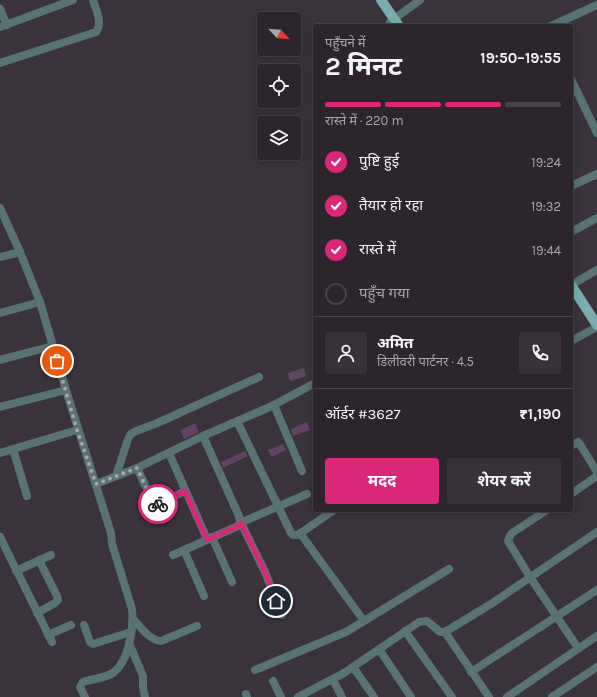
<!DOCTYPE html>
<html lang="hi">
<meta charset="utf-8">
<style>
body{margin:0;font-family:Karla,"Noto Sans Devanagari",sans-serif;background:#383238;color:#f1f3f6;height:100vh;display:flex;flex-direction:column;font-size:15px;white-space:nowrap}
*{box-sizing:border-box;margin:0}
p{font-size:13px;color:#a6a5a9}
.icon{flex:none;width:22px;height:22px;fill:none;stroke:currentColor;stroke-width:2;stroke-linecap:round;stroke-linejoin:round}
.map{position:relative;flex:1;overflow:hidden}
.sheet{position:absolute;left:313px;top:24px;width:260px;height:488px;display:flex;flex-direction:column;background:#2c262c;border-radius:4px;box-shadow:0 2px 10px #0003,0 0 0 1px #484348}
.sheet>*{flex:none}
.needle{width:26px;rotate:116deg}
.fabs{position:absolute;left:257px;top:12px;display:grid;gap:8px}
.fabs a{display:grid;place-items:center;width:44px;height:44px;border-radius:4px;background:#2c262c;box-shadow:0 2px 10px #0003,0 0 0 1px #484348;font-size:20px}
.pin{position:absolute;display:grid;place-items:center;width:34px;height:34px;color:#fff;margin:-17px;border:2px solid #fff;border-radius:50%;box-shadow:0 1px 4px #0007}
.courier{position:absolute;display:grid;place-items:center;width:40px;height:40px;margin:-20px;border:3px solid #db2777;border-radius:50%;background:#fff;color:#222;box-shadow:0 1px 5px #0007}
.head em{font-style:normal;font-weight:700}
.head div{display:flex;flex-direction:column-reverse}
.head{display:flex;align-items:center;justify-content:space-between;height:68px;padding:0 12px}
h1{font-size:26px;font-weight:700;line-height:30px}
.bar{display:grid;grid-template-columns:repeat(4,1fr);gap:6px 4px;align-content:center;height:48px;padding:0 12px}
.bar i{height:5px;border-radius:3px;background:#484348}
.bar .selected{background:#db2777}
.bar p{grid-column:span 4}
.line{display:flex;align-items:center;gap:10px;padding:0 12px;border-top:1px solid #484348}
.line div{flex:1}
.round{display:grid;place-items:center;flex:none;width:42px;height:42px;border-radius:4px;background:#383238}
ol{padding:0 12px;list-style:none}
li{display:flex;align-items:center;gap:12px;height:44px}
li p{margin-inline-start:auto}
li .icon{padding:4px;border-radius:50%;background:#db2777;color:#fff;stroke-width:4}
li:last-child{color:#a6a5a9}
li i{width:22px;height:22px;border:2px solid #484348;border-radius:50%}
.button{display:flex;gap:8px;margin-top:auto;padding:8px 12px}
.button a{flex:1;height:46px;border-radius:4px;background:#db2777;color:#fff;font-size:16px;font-weight:700;line-height:46px;text-align:center}
.button a+a{background:#383238;color:#f1f3f6}
.map>svg:first-child{display:block}
</style>
<div class="map">
<svg width="597" height="697" viewBox="0 0 597 697">
<rect width="100%" height="100%" fill="#3a333b"/>
<!-- building -->
<g fill="#614363">
<polygon points="304,368 306,376 290,381 288,373"/>
<polygon points="307,422 310,430 293,436 291,429"/>
<polygon points="195,423 199,432 184,439 180,430"/>
<polygon points="283,444 286,450 272,457 268,450"/>
<polygon points="245,451 248,456 223,468 221,462"/>
</g>
<g fill="none" stroke-linecap="round" stroke-linejoin="round">
<!-- minor -->
<g stroke="#597273" stroke-width="8">
<polyline points="0,9 7,25"/>
<polyline points="390,22 420,0"/>
<polyline points="551,26 597,5"/>
<polyline points="0,27 73,0"/>
<path d="M0,63l96,-31c7,-9 0,-22 -3,-32"/>
<polyline points="571,79 597,133"/>
<polyline points="571,186 597,174"/>
<polyline points="0,208 20,252 40,302 66,390 0,407"/>
<polyline points="571,232 597,218"/>
<polyline points="0,257 20,252"/>
<polyline points="571,285 597,270"/>
<polyline points="0,313 40,302"/>
<polyline points="571,341 597,327"/>
<polyline points="0,360 53,346"/>
<path d="M66,390l45,143 1,11 20,65c2,19 -3,52 -19,64 -8,5 -21,6 -30,9l-3,5 5,10"/>
<polyline points="274,405 302,471"/>
<polyline points="237,421 291,533 293,535 298,535 334,510"/>
<polyline points="571,446 578,442 581,446 597,472"/>
<polyline points="13,449 27,496"/>
<polyline points="0,453 77,430"/>
<polyline points="169,453 207,539"/>
<polyline points="137,468 153,502 159,504 185,491"/>
<polyline points="116,476 128,439 131,434 136,431 155,424 259,377"/>
<polyline points="96,484 137,468 203,436 272,406 315,383"/>
<polyline points="571,494 597,476"/>
<polyline points="547,510 512,533 510,536 508,541 530,577 578,648"/>
<polyline points="240,523 307,494"/>
<polyline points="241,523 265,572 282,615"/>
<polyline points="300,533 364,621"/>
<polyline points="0,537 52,642"/>
<polyline points="212,537 232,582"/>
<polyline points="184,550 204,596"/>
<polyline points="173,555 238,526 240,523 239,516 203,436"/>
<polyline points="16,571 51,555"/>
<polyline points="37,613 55,603 58,600 57,596 39,560"/>
<path d="M133,619c8,8 16,21 28,22l36,-15"/>
<polyline points="84,625 90,642 93,644 131,632"/>
<polyline points="405,631 452,697"/>
<polyline points="445,632 489,697"/>
<polyline points="48,635 71,625"/>
<polyline points="129,643 143,676 143,688 145,697"/>
<polyline points="379,649 411,697"/>
<polyline points="353,667 374,697"/>
<polyline points="255,670 346,632 449,569"/>
<polyline points="471,672 597,590"/>
<polyline points="333,680 342,697"/>
<polyline points="273,681 281,697"/>
<polyline points="246,694 247,697"/>
<polyline points="298,697 344,673 419,622 427,621 440,632 445,632 491,604 597,532"/>
<polyline points="507,697 597,636"/>
<polyline points="552,697 597,667"/>
</g>
<!-- major -->
<g stroke="#79adaf" stroke-width="10">
<polyline points="381,0 399,26"/>
<polyline points="571,285 597,325"/>
</g>
</g>
<g fill="none" stroke-linecap="round" stroke-linejoin="round">
<!-- done -->
<polyline stroke="#aaa5ab" stroke-width="4" stroke-dasharray="0 7.2" points="57,361 77,430 96,484 137,468 153,502 158,504"/>
<!-- route -->
<polyline stroke="#db2777" stroke-width="5" points="158,504 185,491 207,540 238,526 241,523 265,572 276,601"/>
</g>
</svg>
<div class="fabs">
<a><svg class="needle" viewBox="-14 -14 28 28"><path d="M0-13l5 13h-10z" fill="#e53935"/><path d="M0 13l5-13h-10z" fill="#a6a5a9"/></svg></a>
<a><svg class="icon" aria-label="locate" viewBox="0 0 24 24"><circle cx="12" cy="12" r="6"/><path d="M12 2v4M12 18v4M2 12h4M18 12h4"/></svg></a>
<a><svg class="icon" aria-label="layers" viewBox="0 0 24 24"><path d="M12 4l9 5-9 5-9-5zM3 14l9 5 9-5"/></svg></a>
</div>
<div class="pin" style="left:57px;top:361px;background:#ea580c"><svg class="icon" aria-label="bag" viewBox="0 0 24 24"><path d="M5 8h14l-1 12H6zM9 8a3 3 0 0 1 6 0"/></svg></div>
<div class="pin" style="left:276px;top:601px;background:#1f2937"><svg class="icon" aria-label="home" viewBox="0 0 24 24"><path d="M3 11l9-7 9 7M6 9v11h12V9"/></svg></div>
<div class="courier" style="left:158px;top:504px"><svg class="icon" aria-label="bike" viewBox="0 0 24 24"><circle cx="6" cy="16" r="4"/><circle cx="18" cy="16" r="4"/><path d="M6 16l4-8h5l3 8M10 8l3 8H6M13 5h3"/></svg></div>
<section class="sheet">
<div class="head"><div><h1>2 मिनट</h1><p>पहुँचने में</p></div><em>19:50–19:55</em></div>
<div class="bar"><i class="selected"></i><i class="selected"></i><i class="selected"></i><i></i><p>रास्ते में · 220 m</p></div>
<ol>
<li><svg class="icon" aria-label="check" viewBox="0 0 24 24"><path d="M5 12l5 5 9-10"/></svg>पुष्टि हुई<p>19:24</p></li>
<li><svg class="icon" aria-label="check" viewBox="0 0 24 24"><path d="M5 12l5 5 9-10"/></svg>तैयार हो रहा<p>19:32</p></li>
<li><svg class="icon" aria-label="check" viewBox="0 0 24 24"><path d="M5 12l5 5 9-10"/></svg>रास्ते में<p>19:44</p></li>
<li><i></i>पहुँच गया</li>
</ol>
<div class="line" style="height:72px"><a class="round"><svg class="icon" aria-label="person" viewBox="0 0 24 24"><circle cx="12" cy="8" r="4"/><path d="M4 21q1-7 8-7t8 7"/></svg></a><div><b>अमित</b><p>डिलीवरी पार्टनर · 4.5</p></div><a class="round"><svg class="icon" aria-label="phone" viewBox="0 0 24 24"><path d="M5 4h4l2 5-3 2q2 4 5 5l2-3 5 2v4C11 20 4 13 5 4z"/></svg></a></div>
<div class="line" style="height:52px"><div>ऑर्डर #3627</div><b>₹1,190</b></div>
<div class="button"><a>मदद</a><a>शेयर करें</a></div>
</section>
</div>
